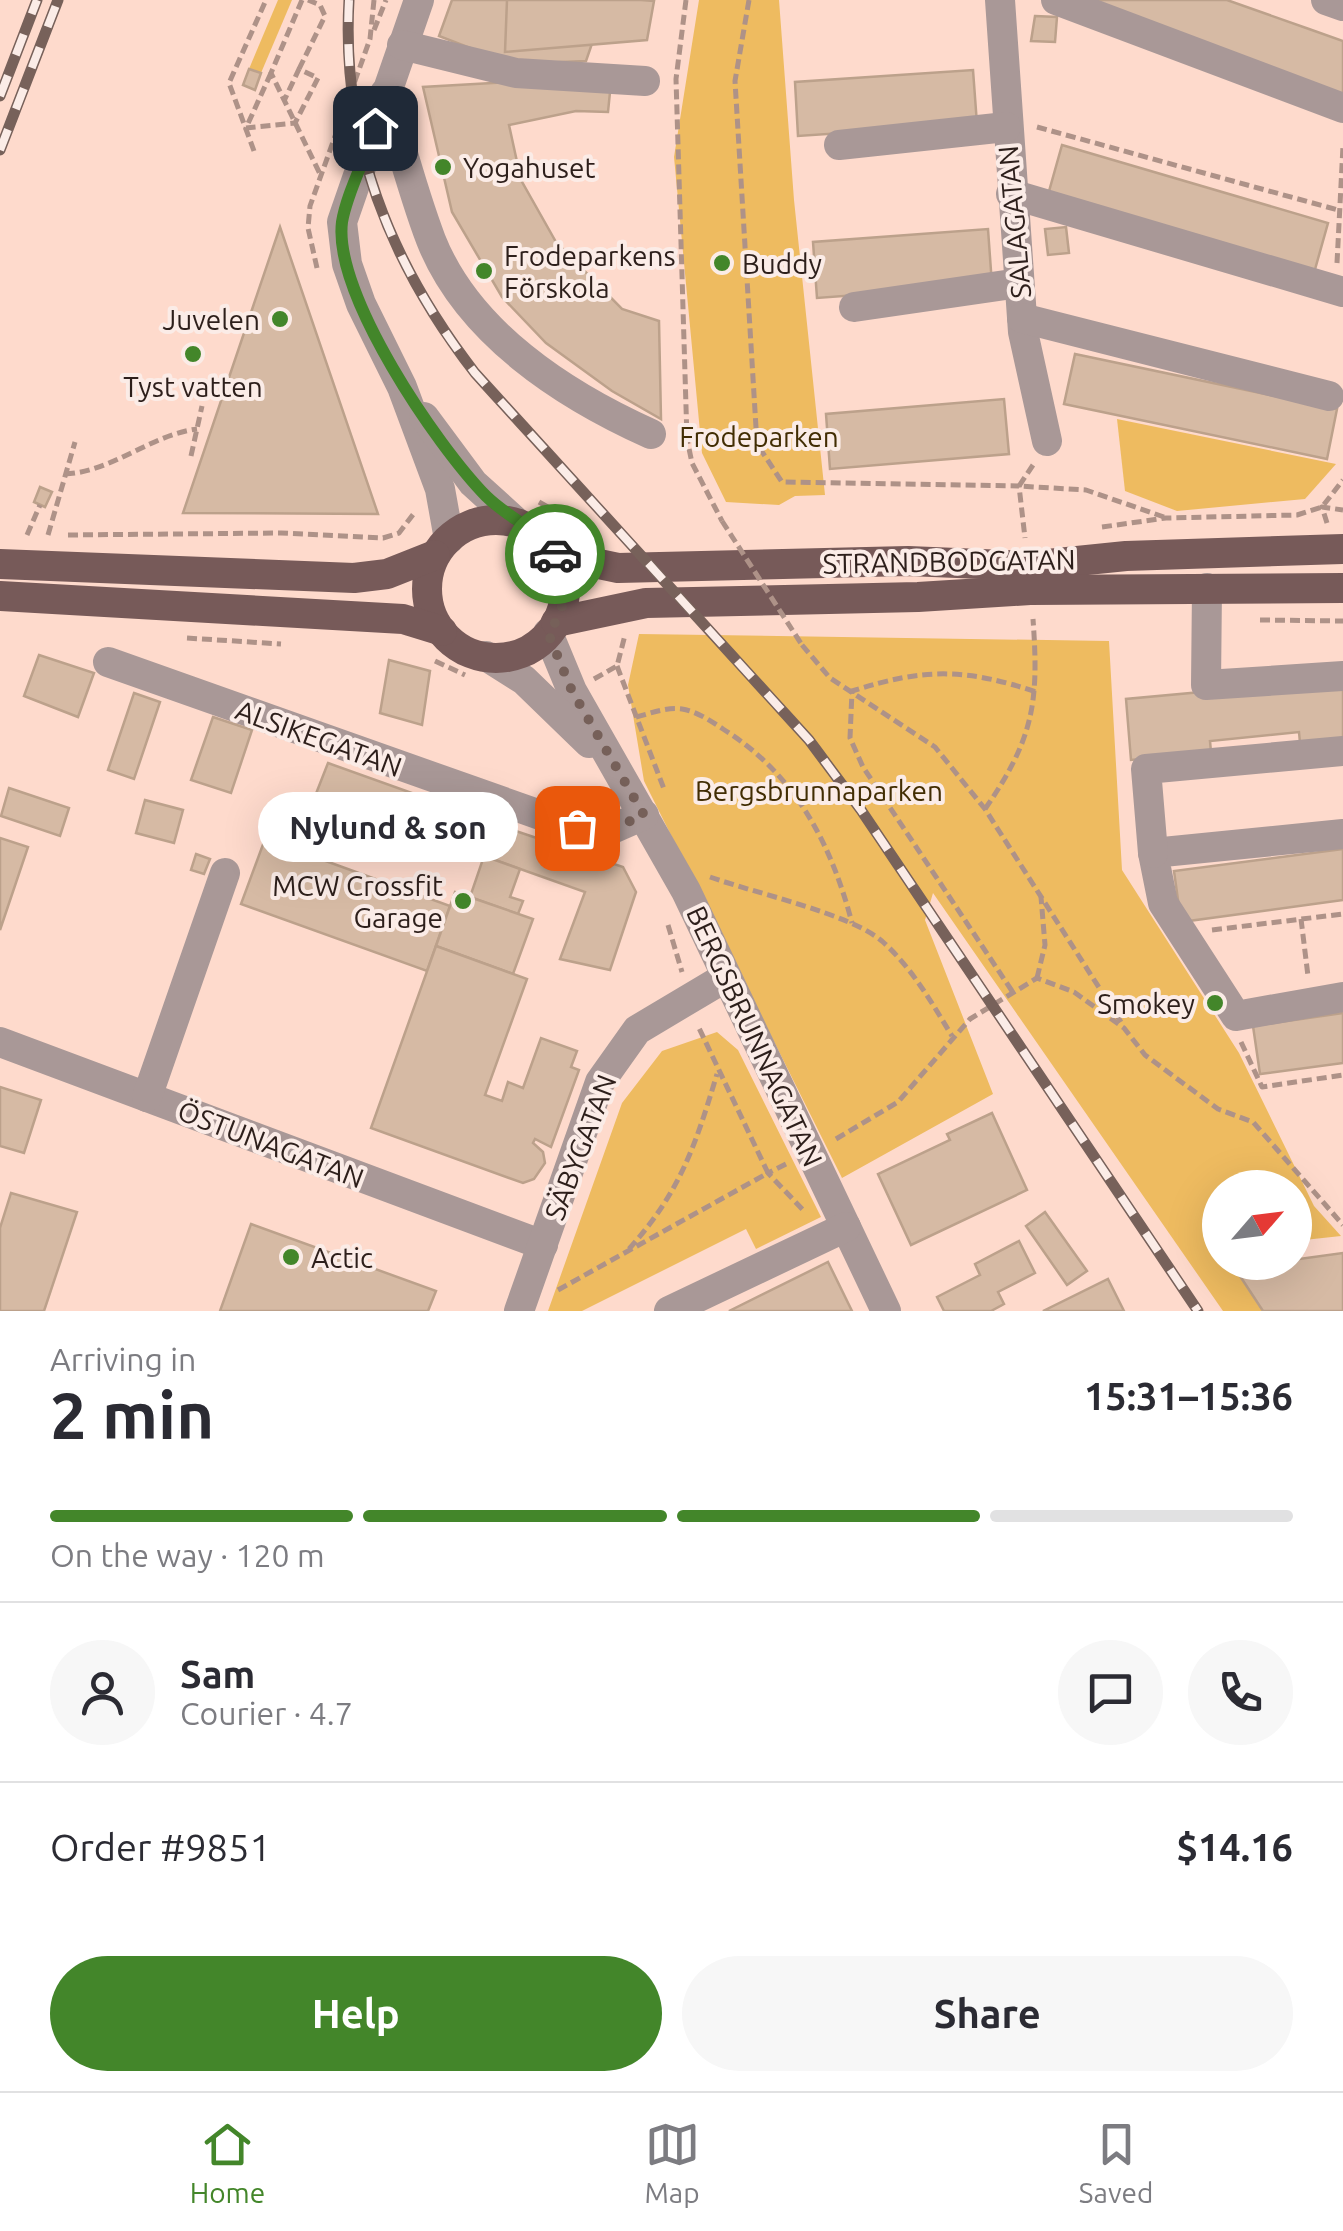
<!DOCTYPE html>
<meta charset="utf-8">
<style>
body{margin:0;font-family:Ubuntu,sans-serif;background:#f7f7f7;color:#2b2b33;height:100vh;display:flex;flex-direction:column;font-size:38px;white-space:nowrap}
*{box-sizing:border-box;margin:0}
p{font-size:32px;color:#7c7c81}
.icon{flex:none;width:55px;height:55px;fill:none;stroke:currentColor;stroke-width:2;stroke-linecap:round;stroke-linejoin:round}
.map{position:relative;height:1311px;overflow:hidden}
.drawer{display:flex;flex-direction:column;background:#fff;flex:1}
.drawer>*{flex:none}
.needle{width:65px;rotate:62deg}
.tools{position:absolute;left:1202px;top:1170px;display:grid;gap:20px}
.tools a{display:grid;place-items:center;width:110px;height:110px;border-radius:50%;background:#fff;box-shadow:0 10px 40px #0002;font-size:50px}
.pin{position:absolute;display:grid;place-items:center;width:85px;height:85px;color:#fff;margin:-42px;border-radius:20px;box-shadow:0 5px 15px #0006}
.courier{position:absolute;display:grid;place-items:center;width:100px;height:100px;margin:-50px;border:8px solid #43862a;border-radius:50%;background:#fff;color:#222;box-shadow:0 2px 12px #0007}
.bubble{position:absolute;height:70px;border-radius:35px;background:#fff;box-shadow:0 10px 40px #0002;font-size:32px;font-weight:700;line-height:70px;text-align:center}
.summary em{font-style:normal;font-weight:700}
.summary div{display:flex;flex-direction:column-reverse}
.summary{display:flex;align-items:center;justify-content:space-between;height:170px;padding:0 50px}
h1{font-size:65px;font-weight:700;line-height:75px}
.bar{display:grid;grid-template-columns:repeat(4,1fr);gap:15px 10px;align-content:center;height:120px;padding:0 50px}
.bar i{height:12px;border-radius:8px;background:#e1e1e2}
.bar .on{background:#43862a}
.bar p{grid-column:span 4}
.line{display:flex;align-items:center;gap:25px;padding:0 50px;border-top:2px solid #e1e1e2}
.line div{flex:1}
.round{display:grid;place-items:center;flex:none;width:105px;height:105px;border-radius:52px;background:#f7f7f7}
.action{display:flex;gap:20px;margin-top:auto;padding:20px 50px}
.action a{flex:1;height:115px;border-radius:60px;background:#43862a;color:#fff;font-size:40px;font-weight:700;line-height:115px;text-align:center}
.action a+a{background:#f7f7f7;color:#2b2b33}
.menu{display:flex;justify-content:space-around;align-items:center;height:140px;border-top:2px solid #e1e1e2;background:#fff;font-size:28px;color:#7c7c81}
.menu a{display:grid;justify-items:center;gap:5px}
.menu .on{color:#43862a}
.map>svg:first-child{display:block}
</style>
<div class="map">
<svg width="1343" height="1311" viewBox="0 0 1343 1311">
<rect width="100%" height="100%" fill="#fedacc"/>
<!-- green -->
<g fill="#eebb60">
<polygon points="278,0 292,0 261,73 249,69"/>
<polygon points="699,0 779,0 794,200 825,495 795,496 779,505 726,502 702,453 674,157"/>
<polygon points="1117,419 1336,464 1305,499 1177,511 1125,491"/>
<polygon points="639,634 1109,641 1122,870 1239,1053 1314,1206 1341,1236 1295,1241 1295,1188 1220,1188 1220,1262 1254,1263 1240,1277 1263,1311 1223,1311 933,893 925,920 993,1094 842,1178 644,781 628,685"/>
<polygon points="717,1032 738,1050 821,1217 756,1249 746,1229 582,1311 548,1311 622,1103 662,1051"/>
</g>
<!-- building -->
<g fill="#d6baa4" stroke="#bca18b" stroke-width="2.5">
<polygon points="452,0 607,0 586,61 512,64 439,36"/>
<polygon points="507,0 641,0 654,1 647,40 505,52"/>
<polygon points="1077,0 1227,0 1309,29 1343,41 1343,95"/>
<polygon points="1035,16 1057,17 1055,42 1031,41"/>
<polygon points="249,69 261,73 255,90 243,85"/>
<polygon points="973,70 977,124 798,136 795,82"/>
<polygon points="510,82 610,92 608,112 576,111 509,125 521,180 556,242 622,309 659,321 661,419 612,391 546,343 502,297 452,212 423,87"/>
<polygon points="1062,145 1328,223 1314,273 1048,195"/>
<polygon points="280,227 378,514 183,513"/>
<polygon points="1066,227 1069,253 1048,255 1045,229"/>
<polygon points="988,229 992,285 817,298 813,242"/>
<polygon points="1075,354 1337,409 1327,459 1064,404"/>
<polygon points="1004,399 1009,454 830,469 826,414"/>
<polygon points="40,487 52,492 45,507 34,502"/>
<polygon points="39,655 94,673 78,717 24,696"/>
<polygon points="389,660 430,671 422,725 380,713"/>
<polygon points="1343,679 1343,739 1300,743 1299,732 1210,741 1211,752 1131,760 1126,699"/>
<polygon points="134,693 160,702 134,779 108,770"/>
<polygon points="213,717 252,730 231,793 191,780"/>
<polygon points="328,763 465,812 447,860 310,809"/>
<polygon points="9,788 69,808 60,836 1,816"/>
<polygon points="145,800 183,810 174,843 136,833"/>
<polygon points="495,824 623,867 636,892 610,970 560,959 585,892 484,856"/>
<polygon points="0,838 28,847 0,930"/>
<polygon points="265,839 450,906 427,971 241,904"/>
<polygon points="1343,849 1343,900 1181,922 1174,871"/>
<polygon points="196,854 210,859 204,874 191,870"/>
<polygon points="484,856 520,869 510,897 523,901 518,914 470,897"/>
<polygon points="455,892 533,919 513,974 436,946"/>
<polygon points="436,946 527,979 485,1095 502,1101 508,1082 523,1088 541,1038 577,1051 571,1067 579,1070 551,1147 535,1139 533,1143 543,1152 545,1163 534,1179 523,1183 371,1128"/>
<polygon points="1343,1013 1343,1063 1260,1074 1253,1026"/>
<polygon points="0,1087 41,1100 24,1153 0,1146"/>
<polygon points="992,1113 1027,1190 911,1245 878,1174 950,1140 947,1134"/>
<polygon points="11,1193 77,1212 44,1311 0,1311 0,1228"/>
<polygon points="1045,1212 1087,1271 1067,1285 1026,1226"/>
<polygon points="251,1224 436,1291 428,1311 220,1311"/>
<polygon points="1019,1241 1035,1273 998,1292 1004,1304 991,1311 944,1311 937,1297 980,1275 975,1264"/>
<polygon points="1343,1253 1343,1311 1263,1311 1240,1276 1255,1275 1256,1265"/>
<polygon points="828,1262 852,1311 729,1311"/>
<polygon points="1108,1279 1124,1311 1043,1311"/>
</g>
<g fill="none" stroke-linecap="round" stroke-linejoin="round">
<!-- path -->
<g stroke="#ae9288" stroke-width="5" stroke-dasharray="10 5" stroke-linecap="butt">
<polyline points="302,0 271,73 321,176"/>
<polyline points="686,0 676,79 687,439 692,463 722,521"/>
<polyline points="749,0 735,81 757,444 782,482 1019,486 1025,538"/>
<polyline points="374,30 386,0"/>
<polyline points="299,69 325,16 320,5 308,0"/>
<polyline points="271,73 246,128 295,123 318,78 299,69 284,101"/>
<polyline points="1037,127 1338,210"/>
<polyline points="254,151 229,83 266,0"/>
<polyline points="1337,263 1343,146"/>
<polyline points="317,268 308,228 310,206 370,39 374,0"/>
<polyline points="191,456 202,406"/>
<polyline points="1033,465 1019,486 1086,490 1164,517"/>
<path d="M65,474c47,-2 85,-39 132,-45"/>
<polyline points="539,502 590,531"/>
<polyline points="1327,523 1322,507 1343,510"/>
<polyline points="1102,527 1166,518 1297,515 1322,507 1343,480"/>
<polyline points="27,535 40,505"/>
<polyline points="48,535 75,442"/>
<polyline points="68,535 281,533 383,538 399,533 415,512"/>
<polyline points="1260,620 1343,621"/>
<polyline points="187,638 281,644"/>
<polyline points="802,645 830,678 935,747 985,809 1121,1022"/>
<polyline points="435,661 465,675"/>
<polyline points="617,666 664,789"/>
<polyline points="594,679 617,666 625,635"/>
<path d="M636,717c16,-4 30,-10 46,-8 14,2 29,12 41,20 72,45 108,114 129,194"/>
<path d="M985,809c49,-71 54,-107 48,-190"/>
<path d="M710,877c44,16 142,37 173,65 29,26 49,61 69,94"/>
<polyline points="1301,919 1308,976"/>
<polyline points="668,925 682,972"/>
<polyline points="1212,930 1343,914"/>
<polyline points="1037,978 1045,945 1041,897"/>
<path d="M1012,991l-149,-224 -13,-29 2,-47c72,-23 113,-23 184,1"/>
<polyline points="1241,1042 1262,1087 1343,1075"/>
<polyline points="836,1139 898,1102 970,1019 1037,978 1074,992 1124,1028 1145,1055 1218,1109 1253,1122 1343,1225"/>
<polyline points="786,1164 768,1173 805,1212"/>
<path d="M629,1249c51,-57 66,-102 88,-175"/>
<polyline points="558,1290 768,1173 698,1026"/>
</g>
<!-- minor -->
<g stroke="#a99897" stroke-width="30">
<polyline points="419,0 342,222 347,264 361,304 402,387 440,489 449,539"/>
<polyline points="1000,0 1023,332 1047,441"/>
<polyline points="1056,0 1343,108"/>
<polyline points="1326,0 1343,6"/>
<polyline points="402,45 516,73 645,81"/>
<path d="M385,93c15,49 28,100 46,147 37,93 133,155 220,194"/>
<polyline points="839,145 1006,127"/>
<polyline points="1011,194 1343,292"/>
<polyline points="854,307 1019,283"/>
<polyline points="1022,318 1329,396"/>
<polyline points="424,417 473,483 517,523"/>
<polyline points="1207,588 1206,685 1343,676"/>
<polyline points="548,633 572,691 686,891 886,1311"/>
<polyline points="486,656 524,680 589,743"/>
<polyline points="108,662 577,828 603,833 644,815"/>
<polyline points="1343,834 1153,853 1163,903 1236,1016 1343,997"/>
<polyline points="1153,853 1146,769 1343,751"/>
<polyline points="0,1042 543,1245"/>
<polyline points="147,1097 225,873"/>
<polyline points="519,1311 600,1082 637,1030 726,977"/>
<polyline points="669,1311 846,1227"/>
</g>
<!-- major -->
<g stroke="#775a59" stroke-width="30">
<circle cx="496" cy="589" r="69"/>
<polyline points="556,555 618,568 908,561 1028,566 1126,556 1343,549"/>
<polyline points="0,564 354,578 387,574 435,555"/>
<polyline points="0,596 403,619 442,631"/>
<polyline points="556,622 646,603 918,597 1030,590 1343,588"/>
</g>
<!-- rail casing -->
<g stroke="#77615a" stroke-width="11">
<g id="rail">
<path d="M349,0c-8,141 41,263 126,373l334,367 52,70 337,501"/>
<polyline points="0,96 37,0"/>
<polyline points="0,150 58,0"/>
</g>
</g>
<!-- rail -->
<use href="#rail" stroke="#fbece7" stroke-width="8" stroke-dasharray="22" stroke-linecap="butt"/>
<!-- path-bridge -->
<polyline stroke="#ae9288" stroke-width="5" stroke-dasharray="10 5" stroke-linecap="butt" points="722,521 802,645"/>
</g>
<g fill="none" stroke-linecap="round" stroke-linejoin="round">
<!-- done -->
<path stroke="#766059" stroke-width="10" stroke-dasharray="0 18" d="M555,554c14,28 12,55 -7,79l24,58 72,124 -41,18 -26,-5"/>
<!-- route -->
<path stroke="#43862a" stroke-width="12" d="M375,128c-9,30 -28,64 -33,94 -9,72 95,224 144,274 22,22 52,33 69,58"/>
</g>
<!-- markers -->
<g fill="#43862a" stroke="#fbece7" stroke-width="4">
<circle cx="443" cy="167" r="10"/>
<circle cx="722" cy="263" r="10"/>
<circle cx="484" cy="271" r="10"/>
<circle cx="280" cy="319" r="10"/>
<circle cx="193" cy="354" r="10"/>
<circle cx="463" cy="901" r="10"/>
<circle cx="1215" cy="1003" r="10"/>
<circle cx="291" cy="1257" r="10"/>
</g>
<g text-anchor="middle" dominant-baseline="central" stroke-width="8" stroke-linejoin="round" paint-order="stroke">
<!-- poi labels -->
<g font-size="28" fill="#2d1f1b" stroke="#fbece7" text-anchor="start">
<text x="463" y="167">Yogahuset</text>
<text x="504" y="255">Frodeparkens<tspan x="504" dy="32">Förskola</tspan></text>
<text x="742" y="263">Buddy</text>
<text x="260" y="319" text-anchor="end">Juvelen</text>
<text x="193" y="386" text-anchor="middle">Tyst vatten</text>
<text x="443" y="885" text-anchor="end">MCW Crossfit<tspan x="443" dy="32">Garage</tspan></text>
<text x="1195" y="1003" text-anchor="end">Smokey</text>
<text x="311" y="1257">Actic</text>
</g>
<!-- street labels -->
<g font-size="28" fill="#2d1f1b" stroke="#fbece7">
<text transform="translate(1014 222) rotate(-95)">SALAGATAN</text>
<text transform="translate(949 561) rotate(-1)">STRANDBODGATAN</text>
<text transform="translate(319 738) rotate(20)">ALSIKEGATAN</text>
<text transform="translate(755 1036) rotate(65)">BERGSBRUNNAGATAN</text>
<text transform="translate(271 1144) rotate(21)">ÖSTUNAGATAN</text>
<text transform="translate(580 1147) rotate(-69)">SÄBYGATAN</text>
</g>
<!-- park labels -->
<g font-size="28" fill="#422d03" stroke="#fbece7">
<text x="759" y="436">Frodeparken</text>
<text x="819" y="790">Bergsbrunnaparken</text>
</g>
</g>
</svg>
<div class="tools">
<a><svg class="needle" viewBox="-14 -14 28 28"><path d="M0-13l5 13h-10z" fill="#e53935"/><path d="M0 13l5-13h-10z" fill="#7c7c81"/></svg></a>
</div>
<div class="pin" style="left:577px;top:828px;background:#ea580c"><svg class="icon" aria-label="bag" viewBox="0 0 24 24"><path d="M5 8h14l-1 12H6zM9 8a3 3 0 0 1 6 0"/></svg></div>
<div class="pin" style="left:375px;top:128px;background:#1f2937"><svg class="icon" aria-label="home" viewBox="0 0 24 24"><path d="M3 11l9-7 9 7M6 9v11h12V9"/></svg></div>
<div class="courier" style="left:555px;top:554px"><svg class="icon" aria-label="car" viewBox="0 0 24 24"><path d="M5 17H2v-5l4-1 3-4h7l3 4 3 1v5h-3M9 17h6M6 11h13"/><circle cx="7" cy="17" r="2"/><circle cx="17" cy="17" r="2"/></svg></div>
<div class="bubble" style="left:258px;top:792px;width:260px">Nylund &amp; son</div>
</div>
<section class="drawer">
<div class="summary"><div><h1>2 min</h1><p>Arriving in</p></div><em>15:31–15:36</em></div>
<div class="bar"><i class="on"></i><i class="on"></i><i class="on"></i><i></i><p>On the way · 120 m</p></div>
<div class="line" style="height:180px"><a class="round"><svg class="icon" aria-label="person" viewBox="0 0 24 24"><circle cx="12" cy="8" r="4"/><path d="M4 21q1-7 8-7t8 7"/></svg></a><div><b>Sam</b><p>Courier · 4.7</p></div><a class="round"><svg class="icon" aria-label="chat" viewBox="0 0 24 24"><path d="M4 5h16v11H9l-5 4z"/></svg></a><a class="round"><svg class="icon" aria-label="phone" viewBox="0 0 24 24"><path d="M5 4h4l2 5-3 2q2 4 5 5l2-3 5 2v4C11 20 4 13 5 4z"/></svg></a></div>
<div class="line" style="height:130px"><div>Order #9851</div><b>$14.16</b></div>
<div class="action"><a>Help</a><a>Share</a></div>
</section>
<nav class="menu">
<a class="on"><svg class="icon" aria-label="home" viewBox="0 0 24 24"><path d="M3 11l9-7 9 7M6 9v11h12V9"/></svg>Home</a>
<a><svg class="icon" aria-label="map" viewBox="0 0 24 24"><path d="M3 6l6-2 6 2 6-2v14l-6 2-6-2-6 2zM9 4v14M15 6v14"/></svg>Map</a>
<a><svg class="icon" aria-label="saved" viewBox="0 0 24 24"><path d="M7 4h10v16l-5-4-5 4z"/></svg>Saved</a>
</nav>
